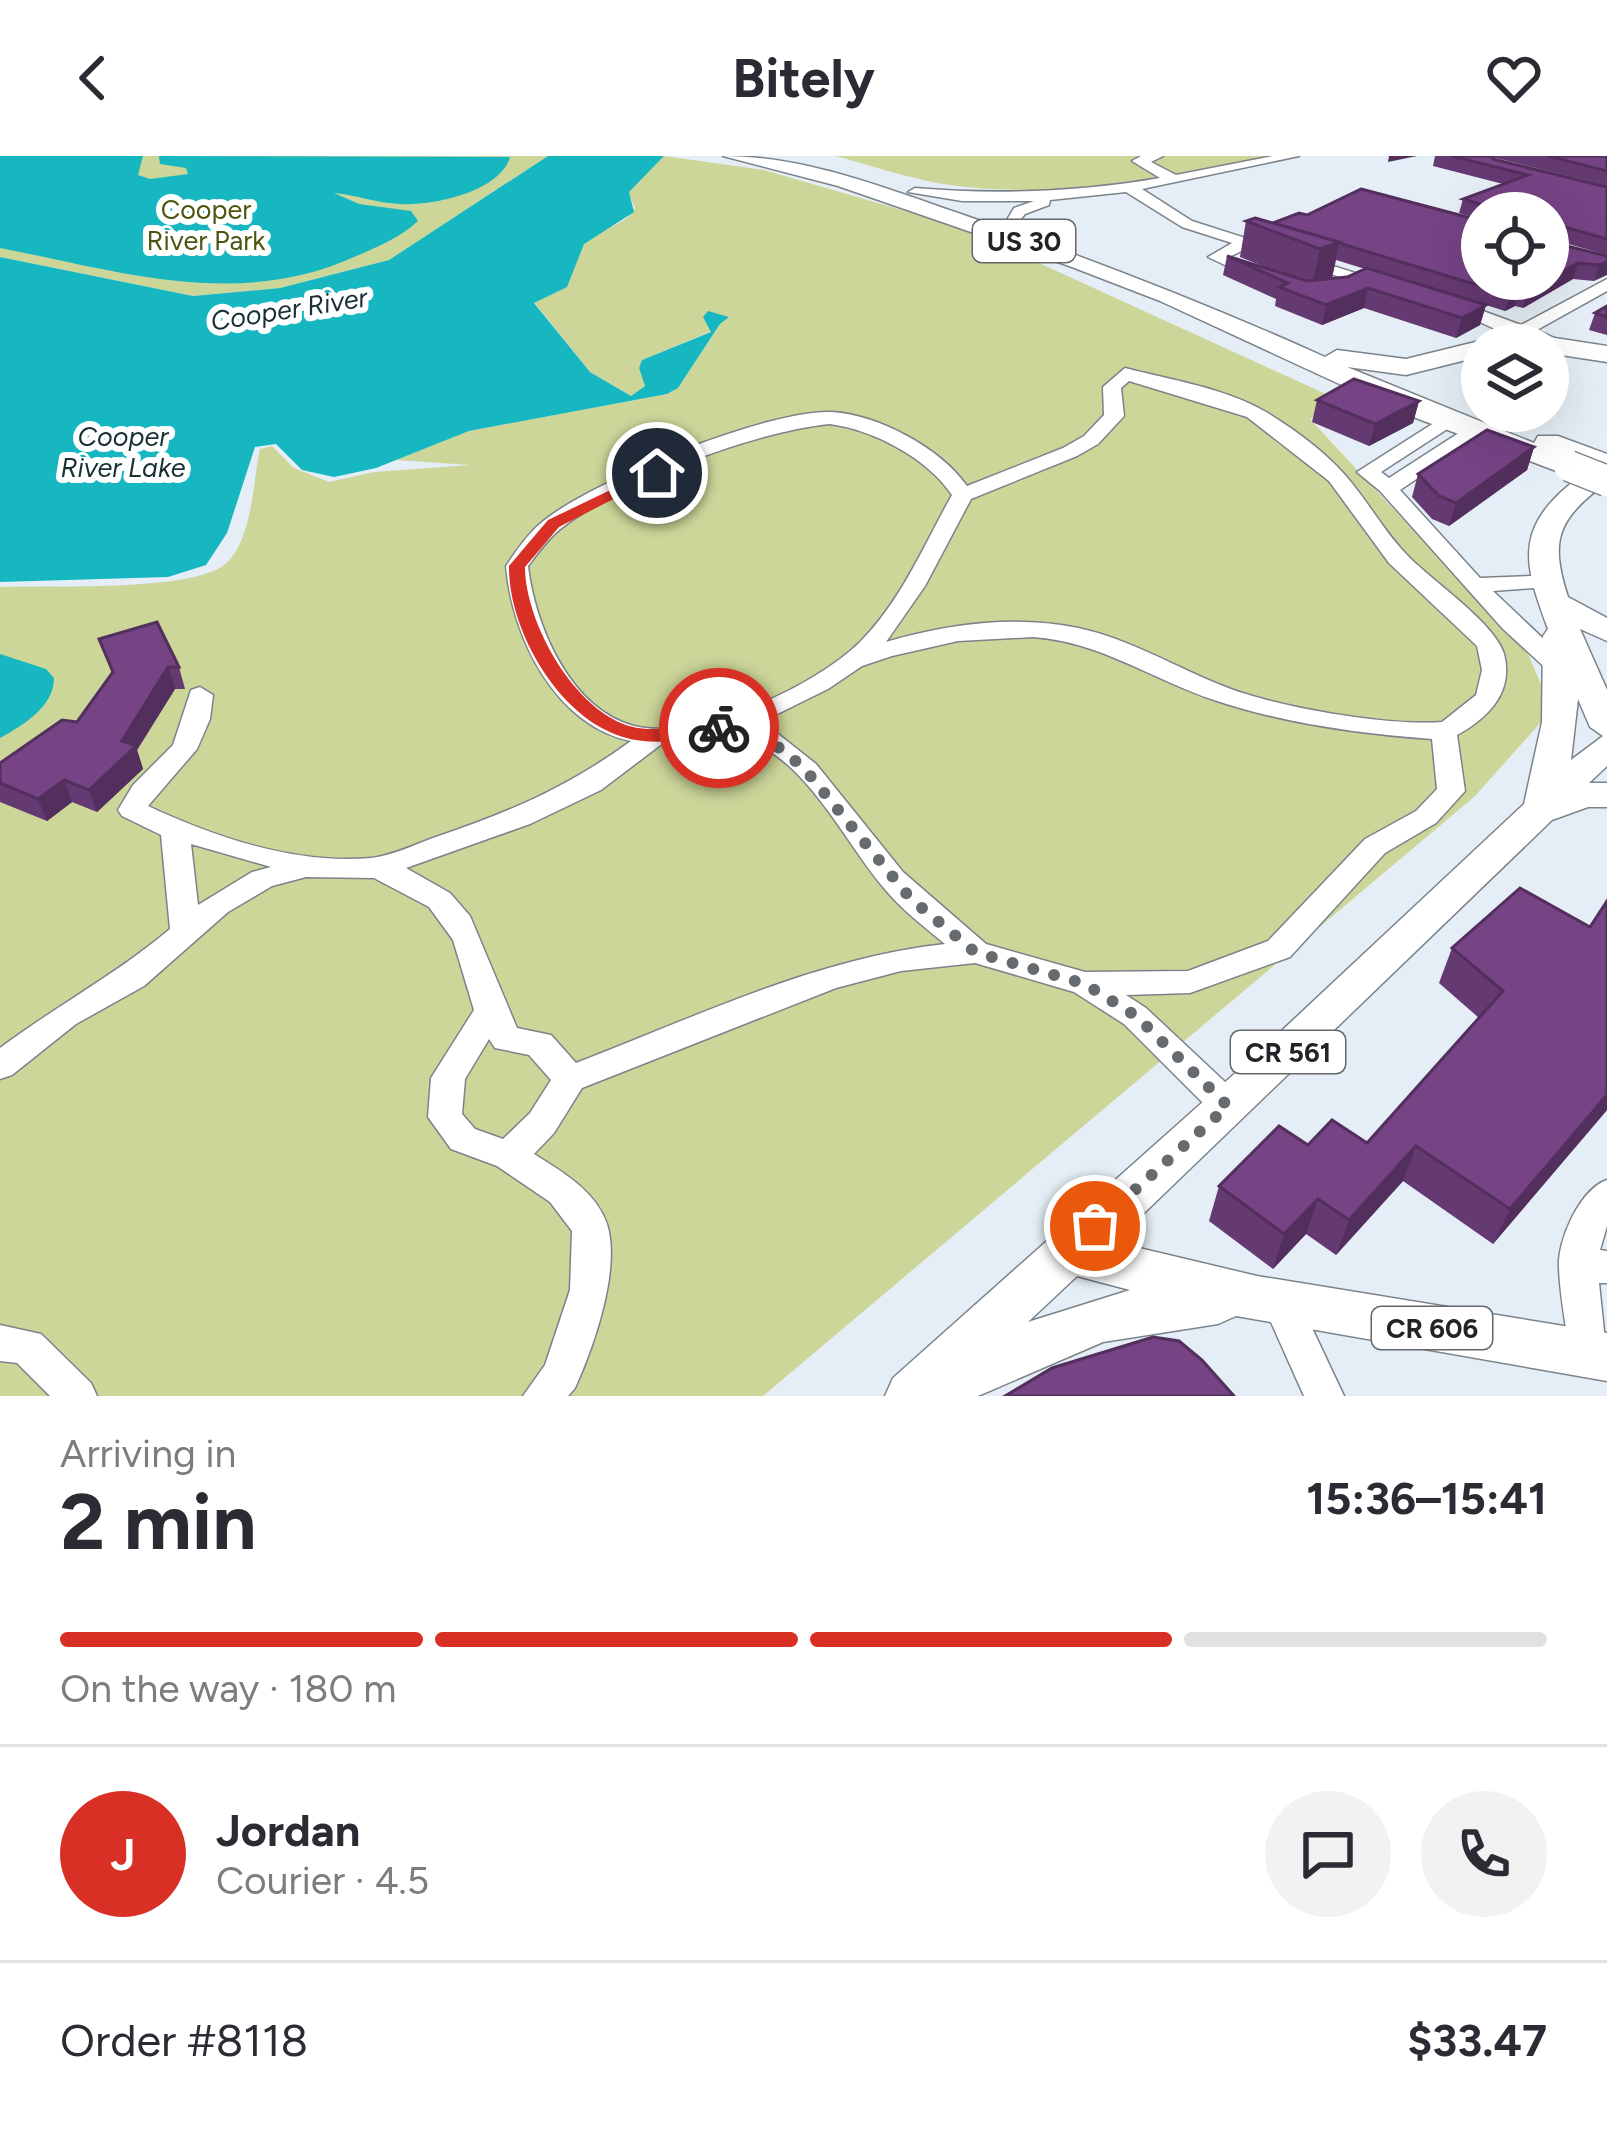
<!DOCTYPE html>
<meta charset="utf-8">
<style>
body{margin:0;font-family:Figtree,sans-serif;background:#f2f2f3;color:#2b2b33;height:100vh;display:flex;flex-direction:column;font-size:45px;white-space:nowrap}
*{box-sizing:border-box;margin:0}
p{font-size:39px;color:#7c7c81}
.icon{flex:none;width:66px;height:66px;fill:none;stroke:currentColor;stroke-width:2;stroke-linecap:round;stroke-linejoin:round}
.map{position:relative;height:1240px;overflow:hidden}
.sheet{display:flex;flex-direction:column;background:#fff;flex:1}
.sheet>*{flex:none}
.buttons{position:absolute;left:1461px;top:36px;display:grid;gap:24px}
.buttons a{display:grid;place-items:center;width:108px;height:108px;border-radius:50%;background:#fff;box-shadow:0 12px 48px #0002;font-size:60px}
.pin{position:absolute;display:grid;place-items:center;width:102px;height:102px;color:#fff;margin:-51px;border:6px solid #fff;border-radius:50%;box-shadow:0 3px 12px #0007}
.courier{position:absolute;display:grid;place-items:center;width:120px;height:120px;margin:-60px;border:9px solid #d93025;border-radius:50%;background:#fff;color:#222;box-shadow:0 3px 15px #0007}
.headline em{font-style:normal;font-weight:700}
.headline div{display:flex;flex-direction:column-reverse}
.headline{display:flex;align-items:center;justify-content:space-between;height:204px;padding:0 60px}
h1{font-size:78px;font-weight:700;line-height:90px}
.bar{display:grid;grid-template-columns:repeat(4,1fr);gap:18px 12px;align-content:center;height:144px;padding:0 60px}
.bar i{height:15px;border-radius:9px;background:#e1e1e2}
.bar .selected{background:#d93025}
.bar p{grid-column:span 4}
.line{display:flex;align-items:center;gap:30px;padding:0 60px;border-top:3px solid #e1e1e2}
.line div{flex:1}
.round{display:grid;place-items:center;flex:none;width:126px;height:126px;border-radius:63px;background:#f2f2f3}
header{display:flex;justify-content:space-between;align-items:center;height:156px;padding:0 60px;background:#fff;font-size:54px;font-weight:700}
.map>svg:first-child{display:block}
</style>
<header><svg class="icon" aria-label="back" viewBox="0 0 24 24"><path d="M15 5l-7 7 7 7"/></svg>Bitely<svg class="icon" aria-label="heart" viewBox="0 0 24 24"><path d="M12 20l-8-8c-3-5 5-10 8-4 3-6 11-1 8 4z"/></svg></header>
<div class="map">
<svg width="1607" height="1240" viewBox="0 0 1607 1240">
<rect width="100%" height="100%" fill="#e5eef6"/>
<!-- green -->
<g fill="#cdd699">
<polygon points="0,0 548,0 389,104 280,132 193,140 0,101"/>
<path d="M664,0l100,14 238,69 2,8 335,153 -29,19 218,235 24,56 -78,87 -711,599h-763v-809c49,-2 189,5 224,-22 28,-21 29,-84 36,-116l12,-3 22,22 35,14 45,-10 96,-7 -74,-5 73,-29 198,-37 11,-6 49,-74 -15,17 -70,29 -3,8 6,18 -14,10 -41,-24 -56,-70c57,-26 28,-42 53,-62 16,-12 37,-14 48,-32l-7,-16z"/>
<path d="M835,0h457c-112,23 -235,45 -349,28 -36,-6 -73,-19 -108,-28z"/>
</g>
<!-- water -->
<g fill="#16b7c0">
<path d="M0,0h143l-5,19 12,4 38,-5 -2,-6 -26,-4 -1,-8 351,1c-10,35 -78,49 -110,47 -24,-1 -43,-9 -66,-11l25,11 52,7 7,10c-18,17 -41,26 -64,36 -118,53 -234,14 -354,-9z"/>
<polygon points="548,0 664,0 629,36 634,56 584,88 567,131 534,147 590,216 631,240 645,230 639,212 642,204 711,176 703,161 708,155 729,161 720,168 678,232 667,238 469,275 376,312 334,321 302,314 276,288 255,291 227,377 206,409 168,421 0,426 0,101 193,140 280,132 389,104"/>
<path d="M0,498l46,15 8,9c0,29 -31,47 -54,60z"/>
</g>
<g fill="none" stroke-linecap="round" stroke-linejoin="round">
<!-- minor casing -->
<g stroke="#7b838a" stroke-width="3">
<g id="minor">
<path d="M1163,0l-12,6 25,13 97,-19h26l-157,33 50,32 204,65 -14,4 -134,-42 -19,9 37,18 -14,3 -44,-21 24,-14 -50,-16 -56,-35 -76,8 -1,5 -24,9 -13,16 -8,-5 10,-17 20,-7h-72l-54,-9 7,-4c83,7 164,4 245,-10l-28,-17 9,-5z"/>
<polygon points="1607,123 1607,135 1537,174 1565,187 1556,192 1513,181 1439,148 1453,144 1521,169"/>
<path d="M1125,212c46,12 100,20 141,44 28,17 58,39 79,63 23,26 39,57 63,81 24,25 87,67 96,98 10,38 -16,64 -47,81l8,56 -29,32 -51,30 -95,104 -100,36 -64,2 20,13 94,88 5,10 -5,10 -12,3 -12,-3 -92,-92 -50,-32 -99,-29 -74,8 -65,17 -254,100 -28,45 -20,21c27,17 62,37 73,70 14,45 -13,122 -32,164l-7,8h-45l22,-31 25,-75 2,-59 -22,-29 -53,-36 -46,-17 -23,-32 3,-39 43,-68 -21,-70 -24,-33 -55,-29 -68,-1 -34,9 -44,26 -84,74 -68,38 -64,51 -12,4v-31c56,-42 117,-74 170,-119l-9,-94 -39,-19 -4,-6 15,-25 40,-40 18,-55 9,-3 13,8 -3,24 -13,30 -49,57c66,31 149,59 223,52 20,-2 43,-13 62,-20 74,-25 134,-50 198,-97 -76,-16 -119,-104 -125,-175 10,-15 21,-31 35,-43 48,-41 228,-114 291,-111 47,3 108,36 135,74l96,-38 21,-12 20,-21 -1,-28zM1129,225l118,36 82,64 60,82 88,83 5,24 -6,25 -34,27c-56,4 -167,-15 -219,-36 -48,-19 -93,-47 -145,-58 -63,-13 -131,-4 -192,14l39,-56 46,-87 106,-43 21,-12 26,-28 -3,-28zM830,268c44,6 97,34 122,71 -28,50 -51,106 -92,147 -44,44 -164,100 -226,84 -64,-17 -99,-100 -106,-160 9,-12 19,-26 31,-36 58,-47 197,-99 271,-106zM1033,481c68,5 118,42 181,63 68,23 147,34 218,39l5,50 -21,22 -51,28 -97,102 -80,30 -103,1 -99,-28 -83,-72 -87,-108 -43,-34 -16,-6 71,-35 34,-23 30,-10 66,-15zM715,579c80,-2 123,99 168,152 18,22 40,39 62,57 -129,14 -249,73 -369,119l-25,-28 -34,-7 -47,-112 -20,-23 -44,-25 124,-44 71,-34 62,-47zM191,688l80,23 -19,5 -54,33zM489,883l6,9 34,7 22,25 -21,33 -27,26 -28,-10 -13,-15 3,-35z"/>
<polygon points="1448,258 1458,264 1455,268 1381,316 1389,322 1468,271 1482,271 1482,279 1400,334 1480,422 1556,419 1559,424 1548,431 1493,435 1570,508 1573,513 1570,518 1552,518 1503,473 1380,335 1357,316"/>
<path d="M1607,1024v46l-7,24 7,1v32h-8l8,77 -3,7 -14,5 -14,-5 -6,-13c-4,-28 -10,-58 -11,-86 -2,-27 21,-79 48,-88z"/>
<polygon points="1281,1129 1294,1134 1344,1240 1304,1240 1262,1146 1268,1134"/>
<polygon points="0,1169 41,1178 91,1227 97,1240 50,1240 17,1207 0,1205"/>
</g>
</g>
<!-- major casing -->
<g stroke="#7b838a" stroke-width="3">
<path id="major" d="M1607,305v21c-49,37 -58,57 -39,115l39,21v23l-27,-12 27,61v76l-18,17h18v24h-19l-36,13 -438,422 143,34 350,57v48l-371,-65 -18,8 -115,18 -125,54h-93l8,-18 367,-327 264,-247 18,-82 1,-86 5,-7c-22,-60 -35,-97 20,-143 11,-11 24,-21 39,-25zM1578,543l12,28 13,9 -32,24zM1077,1120l53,14 -102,32z"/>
</g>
<!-- highway casing -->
<g stroke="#7b838a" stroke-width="3">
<path id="highway" d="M723,0c80,0 157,30 232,56 126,43 248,90 370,145l12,-7 69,9 110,-27 91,14v16l-59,-9v-8h-66v11l-76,19 -59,-8 187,76 4,-7h20l49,18v19l-24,-8 -4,7h-20l-159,-60 -240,-111 -88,-34 -234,-81z"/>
</g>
<!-- minor -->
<use href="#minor" fill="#fff" fill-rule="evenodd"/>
<!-- major -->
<use href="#major" fill="#fff" fill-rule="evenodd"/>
<!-- highway -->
<use href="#highway" fill="#fff" fill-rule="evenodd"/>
<!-- highway-bridge casing -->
<g stroke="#7b838a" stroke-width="33" stroke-linecap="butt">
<polyline id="highway-bridge" points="1569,310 1607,325"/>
</g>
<!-- highway-bridge -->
<use href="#highway-bridge" stroke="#fff" stroke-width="30"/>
</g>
<!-- wall -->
<g fill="#653a72" fill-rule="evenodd">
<path d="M1435,0h172v30l-111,-28 -3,1 114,28v68l-56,-16v3l56,14 -13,25 -21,-2 -50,29 -8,-2 -10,5 -19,-6 -6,20 -24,13 -92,-30 -42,17 -47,-19 1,-7 -53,-24 4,-19 51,16 -38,-15 6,-36 236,58 66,-66h-66v7l-23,-7 4,-14 40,-15 -70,-18zM1336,104l29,9 -18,8 -15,1z"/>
<polygon points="1607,150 1607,179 1589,174 1595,157"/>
<polygon points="1317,244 1419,245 1413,267 1369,290 1312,266"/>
<polygon points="1534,291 1527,314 1449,370 1432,363 1412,341 1418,318"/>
<polygon points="99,483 179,511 185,533 175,533 137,594 143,613 97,656 72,646 47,665 0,646 0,607 77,566 112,517"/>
<polygon points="1607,745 1607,954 1493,1088 1403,1025 1336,1099 1306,1078 1273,1113 1209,1065 1219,1030 1308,989 1367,987 1479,862 1439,827 1452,792 1590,771"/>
</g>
<!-- shaded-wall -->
<g fill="#532f5d">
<polygon points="1389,0 1417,0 1388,6"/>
<polygon points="1339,86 1332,122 1312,129 1320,93"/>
<polygon points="1607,106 1607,119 1594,125 1599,109"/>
<polygon points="1578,107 1573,123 1523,152 1528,136"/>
<polygon points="1368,132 1364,152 1322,169 1326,149"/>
<polygon points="1519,134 1515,150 1505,155 1510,139"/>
<polygon points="1486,149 1480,169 1456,182 1462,162"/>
<polygon points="1419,245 1413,267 1369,290 1375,268"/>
<polygon points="1534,291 1527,314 1449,370 1456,347"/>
<polygon points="168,511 175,533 137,594 143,613 97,656 89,634"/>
<polygon points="64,624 72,646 47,665 38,643"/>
<polygon points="1607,939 1607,954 1493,1088 1510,1053"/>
<polygon points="1416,990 1403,1025 1336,1099 1349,1064"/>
<polygon points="1318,1043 1306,1078 1273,1113 1284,1078"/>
</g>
<!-- building -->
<g fill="#764385" stroke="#532f5d" stroke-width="3">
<polygon points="1451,0 1492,0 1493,3 1607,31 1607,83 1554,68 1548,72 1548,57 1489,57 1490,51 1463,43 1528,19"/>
<polygon points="1548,0 1607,0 1607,15"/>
<polygon points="1361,33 1482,65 1482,123 1548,123 1548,72 1551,86 1607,100 1607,106 1599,109 1578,107 1528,136 1519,134 1510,139 1273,67 1299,57 1307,59"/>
<polygon points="1255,62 1339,86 1320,93 1246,65"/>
<polygon points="1227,100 1307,125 1347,121 1367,112 1486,149 1462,162 1368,132 1326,149 1279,131 1288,127"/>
<polygon points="1607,150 1607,161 1595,157"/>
<polygon points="1354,223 1419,245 1375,268 1317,244"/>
<polygon points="1487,274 1534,291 1456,347 1439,340 1418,318"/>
<polygon points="157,466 179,511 168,511 122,585 136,590 89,634 64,624 38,643 0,627 0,607 62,564 77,566 113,516 99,483"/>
<polygon points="1520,732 1590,771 1607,745 1607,939 1510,1053 1416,990 1349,1064 1318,1043 1284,1078 1219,1030 1279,970 1308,989 1332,964 1367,987 1503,835 1452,792"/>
<polygon points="1153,1181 1179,1185 1202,1204 1234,1240 1005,1240 1052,1212"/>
</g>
<!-- route -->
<path fill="#d93025" d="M652,314l12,3 -105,54 -34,40c0,55 50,146 108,160 31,7 63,-7 93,-3v8c-31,7 -72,15 -103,5 -65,-19 -115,-108 -114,-171l39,-46z"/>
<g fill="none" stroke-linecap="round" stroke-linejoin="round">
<!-- done -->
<polyline stroke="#666b6f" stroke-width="12" stroke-dasharray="0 21.6" points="719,572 762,578 804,612 910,742 975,796 1085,828 1136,860 1228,950 1095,1070"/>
</g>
<g text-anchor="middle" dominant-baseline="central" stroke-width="12" stroke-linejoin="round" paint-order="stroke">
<!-- far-park labels -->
<g font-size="27" fill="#4f5510" stroke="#fff">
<text x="206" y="53">Cooper<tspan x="206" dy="31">River Park</tspan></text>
</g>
<!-- shield labels -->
<g fill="#fff" stroke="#646668" stroke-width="3">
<rect x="973" y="64" width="102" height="42" rx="9"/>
<rect x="1231" y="875" width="114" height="42" rx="9"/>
<rect x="1372" y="1151" width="120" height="42" rx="9"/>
</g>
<g font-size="27" font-weight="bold" fill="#212427">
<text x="1024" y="85">US 30</text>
<text x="1288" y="896">CR 561</text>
<text x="1432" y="1172">CR 606</text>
</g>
<!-- far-water labels -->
<g font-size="27" font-style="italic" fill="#193032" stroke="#fff">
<text transform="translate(289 153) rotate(-9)">Cooper River</text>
<text x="123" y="280">Cooper<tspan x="123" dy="31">River Lake</tspan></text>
</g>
</g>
</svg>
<div class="buttons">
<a><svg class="icon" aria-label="locate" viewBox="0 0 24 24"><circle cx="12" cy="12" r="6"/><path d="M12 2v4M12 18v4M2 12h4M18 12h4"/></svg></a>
<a><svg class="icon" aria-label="layers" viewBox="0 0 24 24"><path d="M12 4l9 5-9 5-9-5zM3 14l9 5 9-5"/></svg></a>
</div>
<div class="pin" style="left:1095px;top:1070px;background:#ea580c"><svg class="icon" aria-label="bag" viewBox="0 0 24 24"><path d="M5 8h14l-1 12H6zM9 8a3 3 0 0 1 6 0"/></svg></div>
<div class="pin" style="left:657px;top:317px;background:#1f2937"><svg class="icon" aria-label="home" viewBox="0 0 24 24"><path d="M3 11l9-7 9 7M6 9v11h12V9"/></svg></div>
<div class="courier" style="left:719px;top:572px"><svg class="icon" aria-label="bike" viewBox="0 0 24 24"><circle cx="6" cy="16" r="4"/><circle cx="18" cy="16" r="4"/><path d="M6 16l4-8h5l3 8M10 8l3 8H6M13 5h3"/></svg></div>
</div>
<section class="sheet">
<div class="headline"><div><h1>2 min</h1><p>Arriving in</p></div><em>15:36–15:41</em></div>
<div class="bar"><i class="selected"></i><i class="selected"></i><i class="selected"></i><i></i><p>On the way · 180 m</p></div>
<div class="line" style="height:216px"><b class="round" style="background:#d93025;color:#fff">J</b><div><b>Jordan</b><p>Courier · 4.5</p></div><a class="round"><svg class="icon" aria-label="chat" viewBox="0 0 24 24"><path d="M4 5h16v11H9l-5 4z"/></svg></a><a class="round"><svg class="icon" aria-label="phone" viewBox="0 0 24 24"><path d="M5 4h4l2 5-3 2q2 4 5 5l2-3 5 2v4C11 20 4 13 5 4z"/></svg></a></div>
<div class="line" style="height:156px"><div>Order #8118</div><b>$33.47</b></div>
</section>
